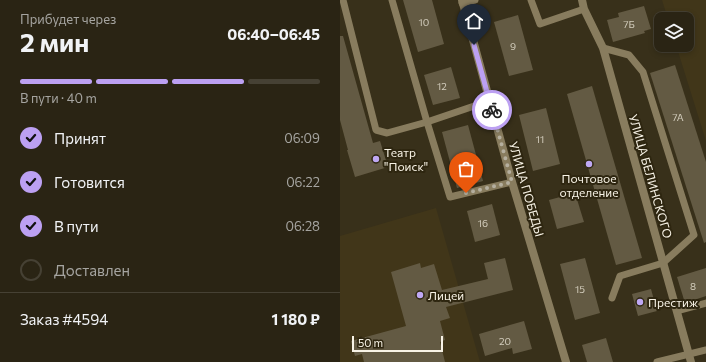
<!DOCTYPE html>
<html lang="ru">
<meta charset="utf-8">
<style>
body{margin:0;font-family:Commissioner,sans-serif;background:#363022;color:#f1f3f6;height:100vh;display:flex;flex-direction:column;font-size:15px;white-space:nowrap}
*{box-sizing:border-box;margin:0}
p{font-size:13px;color:#a5a4a0}
.icon{flex:none;width:22px;height:22px;fill:none;stroke:currentColor;stroke-width:2;stroke-linecap:round;stroke-linejoin:round}
.map{position:relative;flex:1;overflow:hidden}
.drawer{display:flex;flex-direction:column;background:#2a2414;width:340px}
.drawer>*{flex:none}
.buttons{position:absolute;left:314px;top:12px;display:grid;gap:8px}
.buttons a{display:grid;place-items:center;width:40px;height:40px;border-radius:8px;background:#2a2414;box-shadow:0 2px 6px #0003,0 0 0 1px #464134;font-size:20px}
.scale{position:absolute;left:12px;bottom:10px;width:91px;box-sizing:border-box;padding-left:4px;border:2px solid #f8f3e6;border-top:0;font-size:11px;line-height:14px;white-space:nowrap;color:#f8f3e6;-webkit-text-stroke:3px #2e2610;paint-order:stroke}
.pin{position:absolute;display:grid;place-items:center;width:34px;height:34px;color:#fff;margin:-41px -17px;border-radius:50% 50% 50% 0;rotate:-45deg;box-shadow:0 0 4px #0007}
.pin .icon{rotate:45deg}
.courier{position:absolute;display:grid;place-items:center;width:40px;height:40px;margin:-20px;border:3px solid #bca0f2;border-radius:50%;background:#fff;color:#222;box-shadow:0 1px 5px #0007}
.summary em{font-style:normal;font-weight:700}
.summary div{display:flex;flex-direction:column-reverse}
.summary{display:flex;align-items:center;justify-content:space-between;height:68px;padding:0 20px}
h1{font-size:26px;font-weight:700;line-height:30px}
.bar{display:grid;grid-template-columns:repeat(4,1fr);gap:6px 4px;align-content:center;height:48px;padding:0 20px}
.bar i{height:5px;border-radius:3px;background:#464134}
.bar .on{background:#bca0f2}
.bar p{grid-column:span 4}
.line{display:flex;align-items:center;gap:10px;padding:0 20px;border-top:1px solid #464134}
.line div{flex:1}
ol{padding:0 20px;list-style:none}
li{display:flex;align-items:center;gap:12px;height:44px}
li p{margin-inline-start:auto}
li .icon{padding:4px;border-radius:50%;background:#bca0f2;color:#111;stroke-width:4}
li:last-child{color:#a5a4a0}
li i{width:22px;height:22px;border:2px solid #464134;border-radius:50%}
main{display:flex;flex:1;min-height:0}
.map>svg:first-child{display:block}
</style>
<main>
<section class="drawer">
<div class="summary"><div><h1>2 мин</h1><p>Прибудет через</p></div><em>06:40–06:45</em></div>
<div class="bar"><i class="on"></i><i class="on"></i><i class="on"></i><i></i><p>В пути · 40 m</p></div>
<ol>
<li><svg class="icon" aria-label="check" viewBox="0 0 24 24"><path d="M5 12l5 5 9-10"/></svg>Принят<p>06:09</p></li>
<li><svg class="icon" aria-label="check" viewBox="0 0 24 24"><path d="M5 12l5 5 9-10"/></svg>Готовится<p>06:22</p></li>
<li><svg class="icon" aria-label="check" viewBox="0 0 24 24"><path d="M5 12l5 5 9-10"/></svg>В пути<p>06:28</p></li>
<li><i></i>Доставлен</li>
</ol>
<div class="line" style="height:52px"><div>Заказ #4594</div><b>1 180 ₽</b></div>
</section>
<div class="map">
<svg width="366" height="362" viewBox="0 0 366 362">
<rect width="100%" height="100%" fill="#38301a"/>
<!-- built -->
<g fill="#413619">
<polygon points="322,0 366,0 366,141 336,45 347,45 347,19 328,19"/>
<polygon points="96,208 140,362 0,362 0,236"/>
</g>
<!-- building -->
<g fill="#635a43">
<polygon points="63,0 92,0 104,44 78,52"/>
<polygon points="304,6 311,29 304,31 305,33 273,42 267,20 279,17 278,13"/>
<polygon points="178,15 193,70 169,76 154,22"/>
<polygon points="0,36 3,36 33,143 40,141 48,167 15,177 7,150 8,150 0,120"/>
<polygon points="335,65 366,162 366,242 364,243 310,73"/>
<polygon points="111,67 120,98 93,105 84,75"/>
<polygon points="252,86 302,258 276,265 227,94"/>
<polygon points="206,108 220,164 193,171 179,115"/>
<polygon points="128,125 143,181 117,188 102,132"/>
<polygon points="235,193 244,222 217,229 209,200"/>
<polygon points="152,204 160,235 135,242 127,211"/>
<polygon points="165,258 173,290 106,307 110,318 100,321 105,340 100,342 105,362 24,362 22,354 15,356 11,341 66,326 51,272 80,263 81,268 94,264 102,290 148,279 144,263"/>
<polygon points="245,258 260,313 235,320 220,264"/>
<polygon points="366,268 366,296 345,303 337,277"/>
<polygon points="311,289 317,311 298,316 292,294"/>
<polygon points="184,321 192,349 173,354 172,348 145,356 139,334"/>
<polygon points="266,338 273,362 247,362 242,345"/>
</g>
<g fill="none" stroke-linecap="round" stroke-linejoin="round">
<!-- service -->
<g stroke="#887c5e" stroke-width="7">
<polyline points="3,0 36,130 47,133 87,122 149,101"/>
<polyline points="52,0 87,122 110,197 172,182"/>
<polyline points="191,0 200,24 244,9"/>
<polyline points="122,3 135,0"/>
<polyline points="263,48 289,55 303,72 354,235 323,263 280,276 272,298"/>
<polyline points="337,311 366,303"/>
<polyline points="317,362 366,350"/>
</g>
<!-- minor -->
<polyline stroke="#887c5e" stroke-width="8" points="242,0 244,9 263,48 351,362"/>
<!-- tertiary -->
<polyline stroke="#887c5e" stroke-width="8" points="122,0 172,182 226,362"/>
</g>
<g fill="none" stroke-linecap="round" stroke-linejoin="round">
<!-- done -->
<polyline stroke="#b5af9f" stroke-width="4" stroke-dasharray="0 7.2" points="126,193 172,182 152,110"/>
<!-- route -->
<polyline stroke="#bca0f2" stroke-width="5" points="134,45 152,110"/>
</g>
<!-- markers -->
<g fill="#bfa8f4" stroke="#2e2610" stroke-width="1.5">
<circle cx="36" cy="159" r="4"/>
<circle cx="249" cy="164" r="4"/>
<circle cx="80" cy="295" r="4"/>
<circle cx="300" cy="302" r="4"/>
</g>
<g text-anchor="middle" dominant-baseline="central" stroke-width="4" stroke-linejoin="round" paint-order="stroke">
<!-- number labels -->
<g font-size="10" fill="#d3cdbd">
<text x="84" y="22">10</text>
<text x="289" y="24">7Б</text>
<text x="173" y="46">9</text>
<text x="102" y="86">12</text>
<text x="338" y="117">7А</text>
<text x="200" y="139">11</text>
<text x="143" y="223">16</text>
<text x="353" y="286">8</text>
<text x="240" y="289">15</text>
<text x="165" y="341">20</text>
</g>
<!-- poi labels -->
<g font-size="12" fill="#f8f3e6" stroke="#2e2610" text-anchor="start">
<text x="44" y="152">Театр<tspan x="44" dy="14">"Поиск"</tspan></text>
<text x="249" y="178" text-anchor="middle">Почтовое<tspan x="249" dy="14">отделение</tspan></text>
<text x="88" y="295">Лицей</text>
<text x="308" y="302">Престиж</text>
</g>
<!-- street labels -->
<g font-size="12" fill="#f8f3e6" stroke="#2e2610">
<text transform="translate(311 176) rotate(74)">УЛИЦА БЕЛИНСКОГО</text>
<text transform="translate(187 189) rotate(74)">УЛИЦА ПОБЕДЫ</text>
</g>
</g>
</svg>
<div class="buttons">
<a><svg class="icon" aria-label="layers" viewBox="0 0 24 24"><path d="M12 4l9 5-9 5-9-5zM3 14l9 5 9-5"/></svg></a>
</div>
<div class="scale">50 m</div>
<div class="pin" style="left:126px;top:193px;background:#ea580c"><svg class="icon" aria-label="bag" viewBox="0 0 24 24"><path d="M5 8h14l-1 12H6zM9 8a3 3 0 0 1 6 0"/></svg></div>
<div class="pin" style="left:134px;top:45px;background:#1f2937"><svg class="icon" aria-label="home" viewBox="0 0 24 24"><path d="M3 11l9-7 9 7M6 9v11h12V9"/></svg></div>
<div class="courier" style="left:152px;top:110px"><svg class="icon" aria-label="bike" viewBox="0 0 24 24"><circle cx="6" cy="16" r="4"/><circle cx="18" cy="16" r="4"/><path d="M6 16l4-8h5l3 8M10 8l3 8H6M13 5h3"/></svg></div>
</div>
</main>
